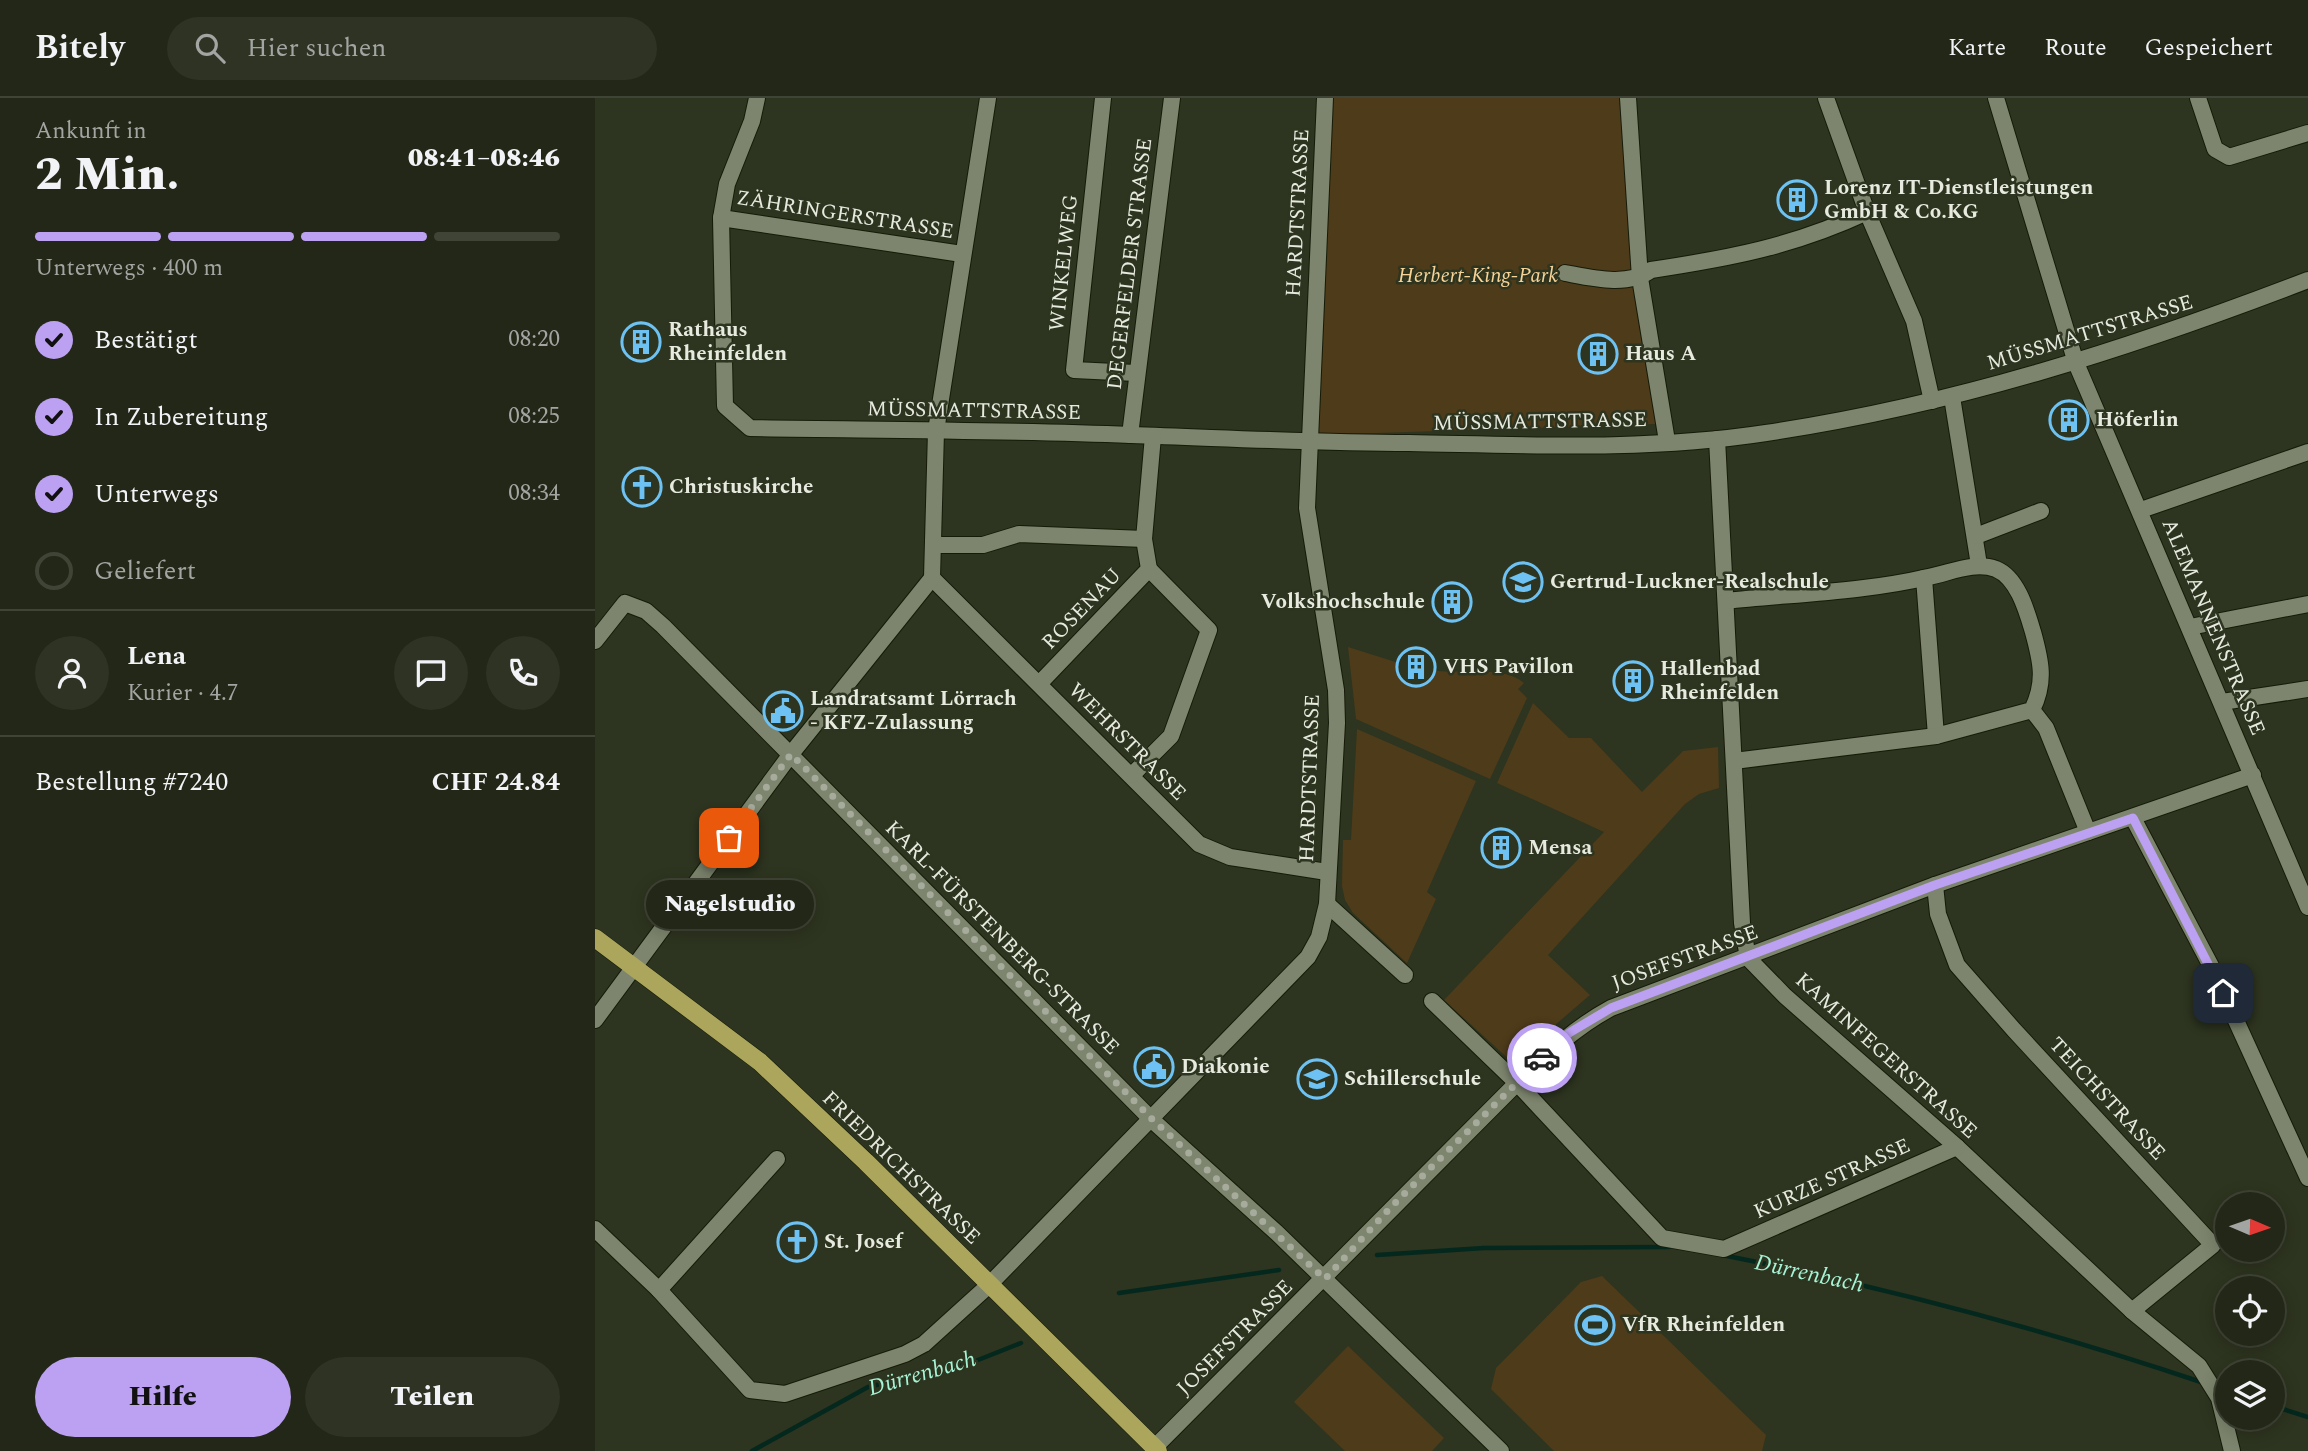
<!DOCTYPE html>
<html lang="de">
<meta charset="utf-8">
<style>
body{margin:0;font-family:Spectral,serif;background:#2e3324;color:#f1f3f6;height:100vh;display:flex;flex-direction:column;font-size:26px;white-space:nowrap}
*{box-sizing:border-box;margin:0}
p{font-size:23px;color:#a2a5a1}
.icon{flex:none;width:38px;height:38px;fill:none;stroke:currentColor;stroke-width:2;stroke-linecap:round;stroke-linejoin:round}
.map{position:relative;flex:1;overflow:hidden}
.details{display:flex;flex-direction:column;background:#222717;width:595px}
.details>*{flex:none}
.needle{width:46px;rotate:92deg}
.buttons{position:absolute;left:1620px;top:1094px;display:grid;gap:14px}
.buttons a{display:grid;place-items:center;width:70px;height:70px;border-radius:50%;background:#222717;box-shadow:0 4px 18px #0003,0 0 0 2px #3f4436;font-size:35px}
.pin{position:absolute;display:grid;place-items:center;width:60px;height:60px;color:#fff;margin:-30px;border-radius:14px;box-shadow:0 4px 10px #0006}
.courier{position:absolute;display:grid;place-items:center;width:70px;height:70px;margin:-35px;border:5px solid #bca0f2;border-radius:50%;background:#fff;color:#222;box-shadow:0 2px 9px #0007}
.bubble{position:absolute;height:49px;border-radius:24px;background:#222717;box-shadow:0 4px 18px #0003,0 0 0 2px #3f4436;font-size:23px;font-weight:800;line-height:49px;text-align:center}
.head em{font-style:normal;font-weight:800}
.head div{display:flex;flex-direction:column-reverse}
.head{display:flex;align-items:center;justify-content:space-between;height:119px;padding:0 35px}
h1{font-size:46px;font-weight:800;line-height:52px}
.bar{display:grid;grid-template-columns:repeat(4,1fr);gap:10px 7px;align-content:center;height:84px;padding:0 35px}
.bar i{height:9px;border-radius:5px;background:#3f4436}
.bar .selected{background:#bca0f2}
.bar p{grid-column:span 4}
.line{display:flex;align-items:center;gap:18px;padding:0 35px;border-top:2px solid #3f4436}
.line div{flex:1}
.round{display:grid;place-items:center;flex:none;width:74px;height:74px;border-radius:37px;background:#2e3324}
ol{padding:0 35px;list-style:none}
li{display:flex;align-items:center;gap:21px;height:77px}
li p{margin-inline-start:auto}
li .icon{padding:7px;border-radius:50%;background:#bca0f2;color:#111;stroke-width:4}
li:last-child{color:#a2a5a1}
li i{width:38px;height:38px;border:4px solid #3f4436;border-radius:50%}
.button{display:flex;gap:14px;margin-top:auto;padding:14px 35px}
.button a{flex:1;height:80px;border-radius:42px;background:#bca0f2;color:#111;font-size:28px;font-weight:800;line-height:80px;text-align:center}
.button a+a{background:#2e3324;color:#f1f3f6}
header{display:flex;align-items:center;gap:42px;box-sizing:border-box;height:98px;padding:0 35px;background:#222717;border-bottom:2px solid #3f4436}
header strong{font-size:33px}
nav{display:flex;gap:38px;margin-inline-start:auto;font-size:24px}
.search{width:490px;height:63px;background:#2e3324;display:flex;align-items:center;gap:18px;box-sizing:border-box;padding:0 24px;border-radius:38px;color:#a2a5a1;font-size:26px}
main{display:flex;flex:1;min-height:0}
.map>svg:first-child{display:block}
</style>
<header>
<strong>Bitely</strong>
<div class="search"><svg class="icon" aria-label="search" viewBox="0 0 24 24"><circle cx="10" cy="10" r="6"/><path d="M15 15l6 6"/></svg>Hier suchen</div>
<nav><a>Karte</a><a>Route</a><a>Gespeichert</a></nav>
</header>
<main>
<section class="details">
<div class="head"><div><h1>2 Min.</h1><p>Ankunft in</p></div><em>08:41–08:46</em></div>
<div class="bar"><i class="selected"></i><i class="selected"></i><i class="selected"></i><i></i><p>Unterwegs · 400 m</p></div>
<ol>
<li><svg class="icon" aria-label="check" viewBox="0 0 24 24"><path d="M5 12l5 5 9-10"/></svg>Bestätigt<p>08:20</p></li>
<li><svg class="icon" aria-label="check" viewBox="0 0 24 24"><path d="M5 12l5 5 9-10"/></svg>In Zubereitung<p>08:25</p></li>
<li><svg class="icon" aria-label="check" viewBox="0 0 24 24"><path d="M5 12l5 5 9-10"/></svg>Unterwegs<p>08:34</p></li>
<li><i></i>Geliefert</li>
</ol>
<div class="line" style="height:126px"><a class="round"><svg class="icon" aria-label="person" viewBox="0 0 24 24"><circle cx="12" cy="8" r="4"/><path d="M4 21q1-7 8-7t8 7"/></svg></a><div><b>Lena</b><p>Kurier · 4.7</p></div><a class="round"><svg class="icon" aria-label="chat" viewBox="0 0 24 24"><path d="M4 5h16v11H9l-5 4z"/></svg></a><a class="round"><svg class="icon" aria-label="phone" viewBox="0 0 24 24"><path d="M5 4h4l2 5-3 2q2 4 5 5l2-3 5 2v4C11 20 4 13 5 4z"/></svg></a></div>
<div class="line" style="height:91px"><div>Bestellung #7240</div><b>CHF 24.84</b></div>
<div class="button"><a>Hilfe</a><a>Teilen</a></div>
</section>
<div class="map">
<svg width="1713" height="1353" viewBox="0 0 1713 1353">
<rect width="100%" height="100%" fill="#2d341f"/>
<!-- green -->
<g fill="#4e3b1a">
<polygon points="738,0 1026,0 1061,326 719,337"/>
<path d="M753,549l54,17 -4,12 27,10 6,-16c29,5 70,-6 93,13l-6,6 9,9 -37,81 -134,-60z"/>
<polygon points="938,605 974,640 996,640 1047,694 1088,653 1123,649 1124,690 1104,696 1090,706 953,857 995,897 917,964 849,902 1009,734 902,685"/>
<polygon points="762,631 881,683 832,794 841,801 812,865 758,815 750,802 747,788 748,742 756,742"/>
<polygon points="1007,1178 1171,1337 1167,1353 959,1353 896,1291 901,1270 986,1184"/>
<polygon points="753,1248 849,1340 837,1353 750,1353 699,1304"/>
</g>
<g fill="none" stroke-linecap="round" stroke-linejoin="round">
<!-- stream -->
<g stroke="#04281d" stroke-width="4.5">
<polyline points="782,1157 889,1150 1074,1149"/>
<path d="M1127,1157c163,32 324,75 482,128"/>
<polyline points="524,1195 684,1172"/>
<polyline points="1678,1308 1713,1319"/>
<polyline points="157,1353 273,1289 378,1264 426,1245"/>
</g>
<!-- minor casing -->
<g stroke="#151b08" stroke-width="18">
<g id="minor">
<path d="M162,0l-5,23 -25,63 -6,34 4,188 25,22c127,2 254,2 381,7 93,3 185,8 278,8 118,2 240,8 357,-10 189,-28 365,-85 542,-153"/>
<polyline points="508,0 479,272 541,275"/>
<polyline points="1033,0 1045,180 1072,343"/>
<polyline points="1231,0 1272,114 1319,223 1337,303"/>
<polyline points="1401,0 1481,265 1713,809"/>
<polyline points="1603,0 1620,51 1634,59 1713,35"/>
<polyline points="126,120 367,156"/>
<path d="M970,175c27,5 63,14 86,-3 80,-12 143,-24 216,-58"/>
<polyline points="1357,299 1384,467"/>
<polyline points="535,337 577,0"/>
<polyline points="1122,341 1147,825 1153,860 1190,898 1362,1049 1537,1213 1604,1268 1624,1300 1637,1353"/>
<polyline points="1546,412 1713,354"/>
<polyline points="1381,438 1446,413"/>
<polyline points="338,447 388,447 424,436 549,441"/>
<polyline points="337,480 604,746 635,759 732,774"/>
<polyline points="337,480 341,333 393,0"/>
<polyline points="1329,480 1341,638"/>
<path d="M1131,503c64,-7 139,-9 202,-24 22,-4 46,-16 68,-8 22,9 31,43 37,63 8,29 13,50 -1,78l-96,26 -202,25"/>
<polyline points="1595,529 1713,506"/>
<polyline points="0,543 30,505 51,513 68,528 557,1022 682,1135 906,1353"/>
<polyline points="444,586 554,471 549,441 558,338"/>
<polyline points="1627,604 1713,591"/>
<polyline points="1437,612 1451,630 1493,734"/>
<polyline points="537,677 576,638 614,532 554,471"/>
<polyline points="1538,720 1617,870 1713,1080"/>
<polyline points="1340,787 1343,816 1362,867 1419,932 1618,1147 1537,1213"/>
<polyline points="732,806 810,877"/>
<polyline points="837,903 922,985 1067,1140 1129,1151 1362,1049"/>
<polyline points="0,922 196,656 337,480"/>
<polyline points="0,1131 64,1192 155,1292 190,1296 310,1256 329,1246 393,1188 713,859 724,839 732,806 742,625 741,592 712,410 730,0"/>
<polyline points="64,1192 182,1061"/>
<path d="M559,1350l363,-365c30,-29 57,-55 94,-75l324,-123 318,-110"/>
</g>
</g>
<!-- major casing -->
<g stroke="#151b08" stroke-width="19">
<polyline id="major" points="0,840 165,964 271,1064 563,1353"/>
</g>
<!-- minor -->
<use href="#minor" stroke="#7d856e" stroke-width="16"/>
<!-- major -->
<use href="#major" stroke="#aca65d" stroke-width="18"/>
</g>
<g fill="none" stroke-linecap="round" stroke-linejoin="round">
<!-- done -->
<polyline stroke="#a6ab9c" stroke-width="7" stroke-dasharray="0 12.6" points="134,740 196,656 557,1021 730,1181 796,1109 947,960"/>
<!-- route -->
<polyline stroke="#bca0f2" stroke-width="9" points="947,960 974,935 1016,910 1340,787 1538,720 1628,895"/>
</g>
<!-- icons -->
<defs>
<g id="building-ring" transform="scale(2.0125)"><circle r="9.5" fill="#2d341f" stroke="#6dc2f3" stroke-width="1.5"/><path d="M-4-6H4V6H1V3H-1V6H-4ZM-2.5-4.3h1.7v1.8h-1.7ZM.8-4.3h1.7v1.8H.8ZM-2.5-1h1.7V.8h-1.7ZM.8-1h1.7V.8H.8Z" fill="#6dc2f3"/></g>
<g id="church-ring" transform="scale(2.0125)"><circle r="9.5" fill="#2d341f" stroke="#6dc2f3" stroke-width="1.5"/><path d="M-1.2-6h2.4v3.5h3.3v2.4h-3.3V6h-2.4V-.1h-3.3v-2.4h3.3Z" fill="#6dc2f3"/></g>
<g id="school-ring" transform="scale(2.0125)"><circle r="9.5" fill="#2d341f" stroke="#6dc2f3" stroke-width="1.5"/><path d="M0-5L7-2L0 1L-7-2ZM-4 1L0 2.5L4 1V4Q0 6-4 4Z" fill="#6dc2f3"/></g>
<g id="civic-ring" transform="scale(2.0125)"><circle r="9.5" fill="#2d341f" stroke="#6dc2f3" stroke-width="1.5"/><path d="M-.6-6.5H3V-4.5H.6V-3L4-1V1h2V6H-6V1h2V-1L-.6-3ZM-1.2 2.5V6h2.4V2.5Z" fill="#6dc2f3"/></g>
<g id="stadium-ring" transform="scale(2.0125)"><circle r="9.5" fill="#2d341f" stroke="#6dc2f3" stroke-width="1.5"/><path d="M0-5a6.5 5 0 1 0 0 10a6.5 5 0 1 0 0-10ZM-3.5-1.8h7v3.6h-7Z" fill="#6dc2f3"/></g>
</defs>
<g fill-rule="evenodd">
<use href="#building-ring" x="1202" y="102"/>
<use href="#building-ring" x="46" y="244"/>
<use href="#building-ring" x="1003" y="256"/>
<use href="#building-ring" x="1474" y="322"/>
<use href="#church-ring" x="47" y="389"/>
<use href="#school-ring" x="928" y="484"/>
<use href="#building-ring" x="857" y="504"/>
<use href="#building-ring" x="821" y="569"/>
<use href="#building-ring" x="1038" y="583"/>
<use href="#civic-ring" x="188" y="613"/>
<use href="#building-ring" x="906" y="750"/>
<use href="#civic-ring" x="559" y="969"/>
<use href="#school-ring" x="722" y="981"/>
<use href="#church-ring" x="202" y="1144"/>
<use href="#stadium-ring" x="1000" y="1227"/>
</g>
<g text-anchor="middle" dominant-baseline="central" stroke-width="5" stroke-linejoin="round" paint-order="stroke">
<!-- poi labels -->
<g font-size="21" font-weight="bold" fill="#e7ebdf" stroke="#2d341f" text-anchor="start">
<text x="1229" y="90">Lorenz IT-Dienstleistungen<tspan x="1229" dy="24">GmbH &amp; Co.KG</tspan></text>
<text x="73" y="232">Rathaus<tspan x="73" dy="24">Rheinfelden</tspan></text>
<text x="1030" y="256">Haus A</text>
<text x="1501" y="322">Höferlin</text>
<text x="74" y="389">Christuskirche</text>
<text x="955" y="484">Gertrud-Luckner-Realschule</text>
<text x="830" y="504" text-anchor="end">Volkshochschule</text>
<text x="848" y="569">VHS Pavillon</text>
<text x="1065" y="571">Hallenbad<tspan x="1065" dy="24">Rheinfelden</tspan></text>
<text x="215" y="601">Landratsamt Lörrach<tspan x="215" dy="24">- KFZ-Zulassung</tspan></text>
<text x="933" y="750">Mensa</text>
<text x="586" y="969">Diakonie</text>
<text x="749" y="981">Schillerschule</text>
<text x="229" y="1144">St. Josef</text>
<text x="1027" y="1227">VfR Rheinfelden</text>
</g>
<!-- street labels -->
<g font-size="21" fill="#e7ebdf" stroke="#2d341f">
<text transform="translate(703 115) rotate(-87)">HARDTSTRASSE</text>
<text transform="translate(250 117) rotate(9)">ZÄHRINGERSTRASSE</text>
<text transform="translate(469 165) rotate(-84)">WINKELWEG</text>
<text transform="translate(535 166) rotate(-83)">DEGERFELDER STRASSE</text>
<text transform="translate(1495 235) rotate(-17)">MÜSSMATTSTRASSE</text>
<text transform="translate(379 313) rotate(1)">MÜSSMATTSTRASSE</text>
<text transform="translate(945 324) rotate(-1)">MÜSSMATTSTRASSE</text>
<text transform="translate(487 511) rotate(-46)">ROSENAU</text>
<text transform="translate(1618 529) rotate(67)">ALEMANNENSTRASSE</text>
<text transform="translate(532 644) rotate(45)">WEHRSTRASSE</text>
<text transform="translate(715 680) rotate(-88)">HARDTSTRASSE</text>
<text transform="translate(407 840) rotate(45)">KARL-FÜRSTENBERG-STRASSE</text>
<text transform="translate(1090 860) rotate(-20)">JOSEFSTRASSE</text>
<text transform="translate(1291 958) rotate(42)">KAMINFEGERSTRASSE</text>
<text transform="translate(1512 1001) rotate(47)">TEICHSTRASSE</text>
<text transform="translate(306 1070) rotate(44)">FRIEDRICHSTRASSE</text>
<text transform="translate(1237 1081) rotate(-24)">KURZE STRASSE</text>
<text transform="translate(640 1240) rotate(-45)">JOSEFSTRASSE</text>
</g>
<!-- park labels -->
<g font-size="21" font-style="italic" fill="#f8d397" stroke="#2d341f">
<text x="883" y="178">Herbert-King-Park</text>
</g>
<!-- water labels -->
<g font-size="23" font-style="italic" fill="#a6f4d6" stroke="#2d341f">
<text transform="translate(1214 1176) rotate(12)">Dürrenbach</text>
<text transform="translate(327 1276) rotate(-16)">Dürrenbach</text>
</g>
</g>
</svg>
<div class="buttons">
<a><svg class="needle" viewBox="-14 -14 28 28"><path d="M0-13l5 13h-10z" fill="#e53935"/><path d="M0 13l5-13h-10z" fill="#a2a5a1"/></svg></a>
<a><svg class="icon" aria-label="locate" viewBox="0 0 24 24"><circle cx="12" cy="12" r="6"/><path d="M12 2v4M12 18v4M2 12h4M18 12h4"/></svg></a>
<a><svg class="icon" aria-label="layers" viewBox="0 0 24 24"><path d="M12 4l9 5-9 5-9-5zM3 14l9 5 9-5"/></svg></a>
</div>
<div class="pin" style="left:134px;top:740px;background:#ea580c"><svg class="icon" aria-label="bag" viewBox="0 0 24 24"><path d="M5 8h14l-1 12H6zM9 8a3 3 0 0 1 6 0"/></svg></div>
<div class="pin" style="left:1628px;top:895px;background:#1f2937"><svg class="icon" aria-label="home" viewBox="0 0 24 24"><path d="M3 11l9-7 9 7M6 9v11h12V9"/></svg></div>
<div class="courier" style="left:947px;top:960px"><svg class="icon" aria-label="car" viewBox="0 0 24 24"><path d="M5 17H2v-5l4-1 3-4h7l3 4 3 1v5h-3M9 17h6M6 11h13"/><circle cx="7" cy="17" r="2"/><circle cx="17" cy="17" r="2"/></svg></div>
<div class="bubble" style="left:51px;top:782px;width:168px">Nagelstudio</div>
</div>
</main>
